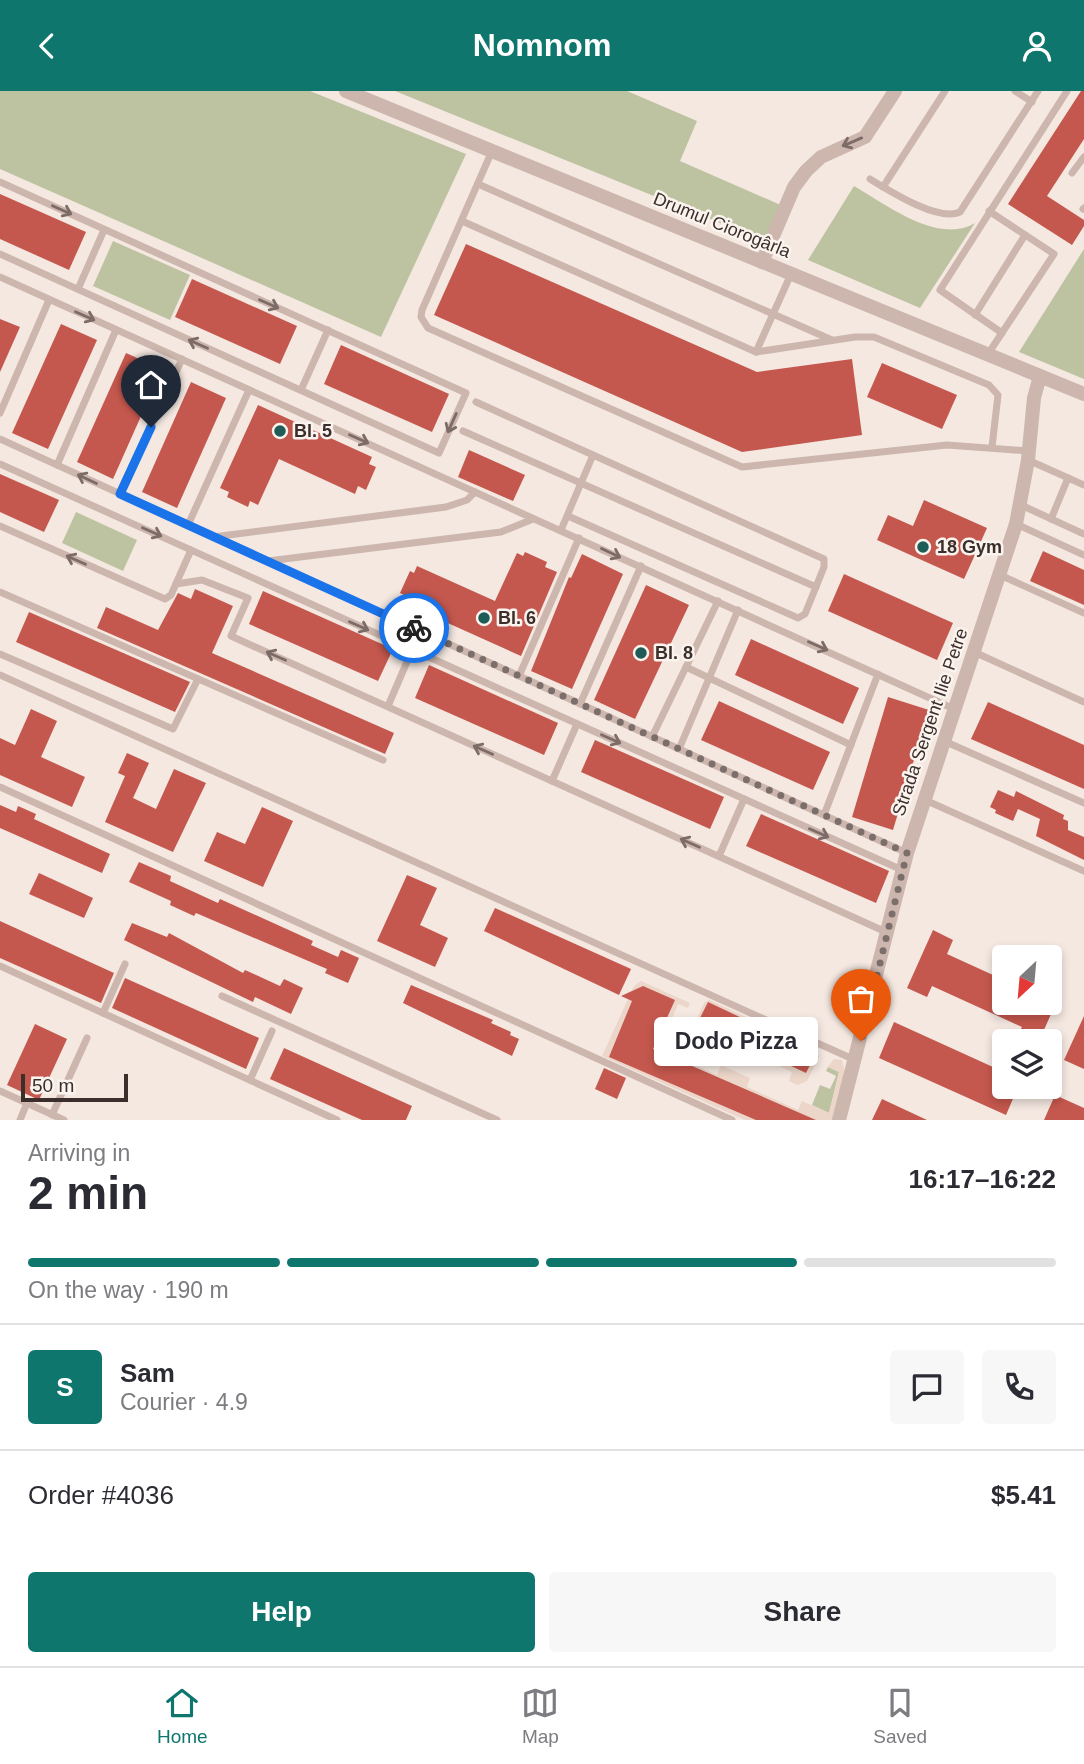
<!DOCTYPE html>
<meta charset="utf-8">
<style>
body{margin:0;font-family:Arial,sans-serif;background:#f7f7f7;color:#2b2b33;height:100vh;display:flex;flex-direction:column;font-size:26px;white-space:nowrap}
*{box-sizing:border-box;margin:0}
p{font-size:23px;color:#7c7c81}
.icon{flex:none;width:38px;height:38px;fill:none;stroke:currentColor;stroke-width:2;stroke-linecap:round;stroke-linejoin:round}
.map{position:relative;height:1029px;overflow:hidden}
.sheet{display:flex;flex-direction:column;background:#fff;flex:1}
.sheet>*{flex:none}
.needle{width:46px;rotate:206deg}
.controls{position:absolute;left:992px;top:854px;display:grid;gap:14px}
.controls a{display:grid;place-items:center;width:70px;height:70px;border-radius:7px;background:#fff;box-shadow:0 4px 10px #0003;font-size:35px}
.scale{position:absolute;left:21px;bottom:18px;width:107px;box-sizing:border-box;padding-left:7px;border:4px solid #3b2e2b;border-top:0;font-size:19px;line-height:24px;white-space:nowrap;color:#3b2e2b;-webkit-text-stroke:5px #fbf3ee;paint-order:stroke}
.pin{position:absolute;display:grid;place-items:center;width:60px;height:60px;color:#fff;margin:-72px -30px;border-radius:50% 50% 50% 0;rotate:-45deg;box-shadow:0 0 7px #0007}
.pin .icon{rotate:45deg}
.courier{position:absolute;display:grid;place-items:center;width:70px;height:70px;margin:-35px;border:5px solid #1a73e8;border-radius:50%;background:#fff;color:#222;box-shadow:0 2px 9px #0007}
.bubble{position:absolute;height:49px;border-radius:7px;background:#fff;box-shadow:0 4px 10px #0003;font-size:23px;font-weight:700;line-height:49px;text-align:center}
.head em{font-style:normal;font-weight:700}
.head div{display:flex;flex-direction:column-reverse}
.head{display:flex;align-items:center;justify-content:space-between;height:119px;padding:0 28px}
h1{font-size:46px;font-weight:700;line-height:52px}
.bar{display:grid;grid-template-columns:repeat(4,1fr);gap:10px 7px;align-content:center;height:84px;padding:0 28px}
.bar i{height:9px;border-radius:5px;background:#e1e1e2}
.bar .selected{background:#0f766e}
.bar p{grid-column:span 4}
.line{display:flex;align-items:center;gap:18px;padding:0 28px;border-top:2px solid #e1e1e2}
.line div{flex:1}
.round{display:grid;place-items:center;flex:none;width:74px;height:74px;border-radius:7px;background:#f7f7f7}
.button{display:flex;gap:14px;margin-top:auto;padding:14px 28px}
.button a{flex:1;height:80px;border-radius:7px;background:#0f766e;color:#fff;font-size:28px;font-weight:700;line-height:80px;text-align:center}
.button a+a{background:#f7f7f7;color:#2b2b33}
header{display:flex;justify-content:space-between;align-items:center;height:91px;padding:0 28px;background:#0f766e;color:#fff;font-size:32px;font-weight:700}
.tab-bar{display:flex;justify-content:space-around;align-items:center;height:98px;border-top:2px solid #e1e1e2;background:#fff;font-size:19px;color:#7c7c81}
.tab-bar a{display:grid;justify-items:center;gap:4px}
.tab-bar .selected{color:#0f766e}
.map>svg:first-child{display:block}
</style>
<header><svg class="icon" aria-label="back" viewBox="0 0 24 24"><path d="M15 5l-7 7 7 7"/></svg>Nomnom<svg class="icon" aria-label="person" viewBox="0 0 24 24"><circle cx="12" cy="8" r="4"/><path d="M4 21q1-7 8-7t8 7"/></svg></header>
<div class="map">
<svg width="1084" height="1029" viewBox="0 0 1084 1029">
<rect width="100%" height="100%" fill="#f4e8e1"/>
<!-- green -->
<g fill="#bdc3a1">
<polygon points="0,0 310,0 466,63 381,246 0,78"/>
<polygon points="395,0 627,0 697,30 680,70 783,115 767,151"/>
<path d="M854,95c33,19 84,59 121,37l-55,85 -112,-48z"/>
<polygon points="113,150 190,184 170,229 93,195"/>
<polygon points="1084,158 1084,288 1019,261"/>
<polygon points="76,421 137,449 123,480 62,452"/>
<polygon points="828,976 839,981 829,1022 812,1014 820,994 830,998 836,985 826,980"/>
</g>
<!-- plaza -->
<g fill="#ebd6c9">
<polygon points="641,890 690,912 688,917 678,913 669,935 678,939 672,952 665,950 663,959 717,984 721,974 750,987 747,996 798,1019 802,1010 829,1022 839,981 828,976 834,968 842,969 845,982 832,1029 745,1029 602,965 634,895"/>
<polygon points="709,909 816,958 819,966 807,990 798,994 789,990 792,981 757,965 752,974 745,970 749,961 714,945 710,955 696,949 692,939 704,912"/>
</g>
<!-- building -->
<g fill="#c5584e">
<polygon points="1081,0 1084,0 1084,48 1047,105 1084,129 1084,135 1072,154 1008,113"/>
<polygon points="0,103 86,141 69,179 0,148"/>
<polygon points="466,153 757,281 852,268 862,344 742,361 434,224"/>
<polygon points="192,188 297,235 280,273 175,226"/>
<polygon points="0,228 20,236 0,281"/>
<polygon points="61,233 97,249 48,358 12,342"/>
<polygon points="341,254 449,303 432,341 324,293"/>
<polygon points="126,262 162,278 113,388 77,371"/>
<polygon points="882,272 957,304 942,338 867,306"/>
<polygon points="191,291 226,307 177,417 142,401"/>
<polygon points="258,314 372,366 369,373 376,376 366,399 358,395 355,403 279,368 258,414 250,410 248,416 227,406 229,401 220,397"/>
<polygon points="469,359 525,384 513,410 458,386"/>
<polygon points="0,383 59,409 44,441 0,421"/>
<polygon points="924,409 987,437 964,488 877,449 888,424 913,435"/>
<polygon points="1043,460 1084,479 1084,514 1030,490"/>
<polygon points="525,461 547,471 545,476 557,481 521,565 401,511 404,504 400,502 410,480 414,482 417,475 495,510 517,462 523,465"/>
<polygon points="582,463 623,483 572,598 531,580 569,486 571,487"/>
<polygon points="844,483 953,532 937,569 828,520"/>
<polygon points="646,494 689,514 635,628 594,609"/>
<polygon points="195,498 233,515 212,562 394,642 385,663 97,537 106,516 158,539 178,502 191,508"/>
<polygon points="263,500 393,558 378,590 249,533"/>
<polygon points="29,521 190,591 175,621 16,551"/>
<polygon points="751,548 859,597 843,633 735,584"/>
<polygon points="429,574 558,632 544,664 415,607"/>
<polygon points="888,606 929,619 893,739 852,726"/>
<polygon points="719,610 830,661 813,699 701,649"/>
<polygon points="988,611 1084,654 1084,698 971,648"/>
<polygon points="31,618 57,630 41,666 85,686 72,716 0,684 0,647 15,654"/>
<polygon points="595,649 724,706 710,738 581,681"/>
<polygon points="127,662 149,672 133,707 156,718 174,678 206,692 173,761 105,731 125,685 118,682"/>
<polygon points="998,699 1014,706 1016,700 1064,724 1063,728 1068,730 1068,739 1084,746 1084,769 1036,745 1040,728 1018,718 1013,730 995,722 996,719 990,716"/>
<polygon points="0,714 16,721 18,715 36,723 34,728 110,763 102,782 0,737"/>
<polygon points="262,716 293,730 263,796 204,770 217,741 245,753"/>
<polygon points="761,723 889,780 876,812 746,755"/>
<polygon points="139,771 171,785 170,790 218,812 220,808 313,850 311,854 338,866 341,859 359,867 348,892 325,882 327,878 196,822 194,825 170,814 171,810 129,791"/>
<polygon points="39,782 93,807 84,827 29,803"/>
<polygon points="407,784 437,797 420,834 448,847 435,876 377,850"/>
<polygon points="495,817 631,878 619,904 484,840"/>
<polygon points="0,830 114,882 101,912 0,867"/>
<polygon points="132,832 167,846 169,842 243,882 245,879 280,895 284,888 303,897 291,923 255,906 253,911 124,849"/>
<polygon points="933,839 953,849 947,863 1004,889 1004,912 1056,912 1039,950 1016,947 1022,936 932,895 927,906 907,897"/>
<polygon points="125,887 259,947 246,978 112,917"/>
<polygon points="411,894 493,929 491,932 511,941 510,944 519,948 512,965 403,912"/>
<polygon points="643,895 675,909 653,958 816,1029 756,1029 609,966 632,910 621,905"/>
<polygon points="708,911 816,962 806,982 698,931"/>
<polygon points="1084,925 1084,978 1064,969"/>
<polygon points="894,931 1004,981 1004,996 1018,996 1006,1024 879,967"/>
<polygon points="35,933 67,948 39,1009 7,994"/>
<polygon points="284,957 412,1015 406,1029 362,1029 270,988"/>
<polygon points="604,977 626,987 617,1008 595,998"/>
<polygon points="1055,1004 1084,1017 1084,1029 1044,1029"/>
<polygon points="882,1008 927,1029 872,1029"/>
</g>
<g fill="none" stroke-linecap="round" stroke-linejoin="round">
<!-- service -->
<g stroke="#ccb6ad" stroke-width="7">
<polyline points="1015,0 1032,11"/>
<polyline points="492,60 422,219 421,226 428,237 742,376 947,354 1028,360"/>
<polyline points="1072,82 1084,66"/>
<path d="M870,88c20,12 68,43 90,33l78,-121"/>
<polyline points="0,91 466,302 439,362 0,163"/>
<polyline points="478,93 832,249"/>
<polyline points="883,96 945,0"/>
<polyline points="1083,118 1084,117"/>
<polyline points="462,130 756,261 855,246 874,246 989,294 998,304 992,356"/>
<polyline points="0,186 954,618"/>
<polyline points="78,198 104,139"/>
<polyline points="975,224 1025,144"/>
<polyline points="1002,242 940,199 1067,0"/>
<polyline points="756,261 791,183"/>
<polyline points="988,263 1054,163 989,120"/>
<polyline points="301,299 328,239"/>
<polyline points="476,311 593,364 561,439"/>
<polyline points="0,322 49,209"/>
<polyline points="463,340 816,496"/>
<polyline points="0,348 907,762"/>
<polyline points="1028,369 1084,394"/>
<polyline points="0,373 902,779"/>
<polyline points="57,374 116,239"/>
<polyline points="120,403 182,268"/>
<polyline points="1021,414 1084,443"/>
<polyline points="568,425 798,527 805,523 824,476 824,468 593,364"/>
<polyline points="1051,428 1068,387"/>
<polyline points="1016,433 1084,464"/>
<polyline points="188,434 249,299"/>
<polyline points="0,435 165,508 171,504 191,459"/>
<polyline points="213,446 446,416 467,409 475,401"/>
<polyline points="268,470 501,441 533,428"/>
<polyline points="1000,484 1084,522"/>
<polyline points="176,493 202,489 248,507 231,545 886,841"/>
<polyline points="0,501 383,669"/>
<polyline points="974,561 1084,611"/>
<polyline points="0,563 173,638 198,588"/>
<polyline points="686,576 851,654"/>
<polyline points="0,584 855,969"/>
<polyline points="519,585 579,447"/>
<polyline points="580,613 641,475"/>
<polyline points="388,615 412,559"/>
<polyline points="652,646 718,510"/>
<polyline points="944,650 1084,712"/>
<polyline points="679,658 738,519"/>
<polyline points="552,690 577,633"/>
<polyline points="0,696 732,1029"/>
<polyline points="925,709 1084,780"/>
<polyline points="824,724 878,583"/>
<polyline points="719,765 744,708"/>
<polyline points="0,875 337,1029"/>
<polyline points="222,905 497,1029"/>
<polyline points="103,922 125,873"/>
<polyline points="250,989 272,940"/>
<polyline points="0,1000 64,1029"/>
<polyline points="52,1024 87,947"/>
<polyline points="20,1029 27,1012"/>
</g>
<!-- minor -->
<g stroke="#ccb6ad" stroke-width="14">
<polyline points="346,0 1084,303"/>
<polyline points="762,171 794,96 806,80 821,66 865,46 895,0"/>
<polyline points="839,1029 907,762 1016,433 1028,369 1034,307 1040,285"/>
</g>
</g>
<!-- one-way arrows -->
<defs><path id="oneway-shaft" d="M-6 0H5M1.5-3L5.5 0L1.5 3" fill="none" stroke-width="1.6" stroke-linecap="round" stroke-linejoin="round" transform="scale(1.75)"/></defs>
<g stroke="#7c6b66">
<use href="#oneway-shaft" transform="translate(852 51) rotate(157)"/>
<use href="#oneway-shaft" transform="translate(62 119) rotate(24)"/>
<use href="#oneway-shaft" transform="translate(269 213) rotate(24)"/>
<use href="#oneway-shaft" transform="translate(85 225) rotate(24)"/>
<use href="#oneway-shaft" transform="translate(198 253) rotate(-156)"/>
<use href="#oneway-shaft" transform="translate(452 332) rotate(114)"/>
<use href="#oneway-shaft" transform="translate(359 348) rotate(24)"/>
<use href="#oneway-shaft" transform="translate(87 388) rotate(-155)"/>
<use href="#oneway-shaft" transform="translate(152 441) rotate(24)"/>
<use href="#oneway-shaft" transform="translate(611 462) rotate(25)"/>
<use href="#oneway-shaft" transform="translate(76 469) rotate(-156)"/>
<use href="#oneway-shaft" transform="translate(359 535) rotate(24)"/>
<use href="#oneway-shaft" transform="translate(818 555) rotate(24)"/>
<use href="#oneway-shaft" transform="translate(276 565) rotate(-156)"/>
<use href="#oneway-shaft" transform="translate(611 648) rotate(24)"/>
<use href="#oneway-shaft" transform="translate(483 659) rotate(-156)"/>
<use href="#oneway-shaft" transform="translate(819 742) rotate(24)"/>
<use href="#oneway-shaft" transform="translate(690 752) rotate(-156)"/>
</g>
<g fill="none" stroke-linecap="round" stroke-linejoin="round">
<!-- done -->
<polyline stroke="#7c6f6b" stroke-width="7" stroke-dasharray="0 12.6" points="414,537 907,762 861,950"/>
<!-- route -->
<polyline stroke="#1a73e8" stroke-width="9" points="151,336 120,403 414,537"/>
</g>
<!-- markers -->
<g fill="#205c57" stroke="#fbf3ee" stroke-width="2.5">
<circle cx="280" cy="340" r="7"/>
<circle cx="923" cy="456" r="7"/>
<circle cx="484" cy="527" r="7"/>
<circle cx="641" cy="562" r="7"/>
</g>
<g text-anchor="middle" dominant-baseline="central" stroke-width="5" stroke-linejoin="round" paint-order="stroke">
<!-- street labels -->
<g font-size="18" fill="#3b2e2b" stroke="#fbf3ee">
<text transform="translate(722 134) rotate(22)">Drumul Ciorogârla</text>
<text transform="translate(930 631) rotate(-71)">Strada Sergent Ilie Petre</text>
</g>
<!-- poi labels -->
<g font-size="18" font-weight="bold" fill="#3b2e2b" stroke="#fbf3ee" text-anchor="start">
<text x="294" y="340">Bl. 5</text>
<text x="937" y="456">18 Gym</text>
<text x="498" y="527">Bl. 6</text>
<text x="655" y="562">Bl. 8</text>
</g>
</g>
</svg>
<div class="controls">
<a><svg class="needle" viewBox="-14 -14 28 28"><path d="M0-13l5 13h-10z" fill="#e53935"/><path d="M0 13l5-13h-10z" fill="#7c7c81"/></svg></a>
<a><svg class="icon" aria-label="layers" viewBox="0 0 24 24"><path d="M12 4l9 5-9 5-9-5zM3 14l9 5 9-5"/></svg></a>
</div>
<div class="scale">50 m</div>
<div class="pin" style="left:861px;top:950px;background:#ea580c"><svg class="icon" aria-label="bag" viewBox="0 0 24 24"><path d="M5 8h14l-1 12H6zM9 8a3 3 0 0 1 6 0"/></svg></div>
<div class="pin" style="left:151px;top:336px;background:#1f2937"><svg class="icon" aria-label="home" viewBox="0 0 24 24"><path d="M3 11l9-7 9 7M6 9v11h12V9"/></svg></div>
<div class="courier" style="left:414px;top:537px"><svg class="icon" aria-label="bike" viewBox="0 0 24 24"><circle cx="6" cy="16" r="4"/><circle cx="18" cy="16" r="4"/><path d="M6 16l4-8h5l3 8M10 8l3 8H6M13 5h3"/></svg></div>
<div class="bubble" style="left:654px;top:926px;width:164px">Dodo Pizza</div>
</div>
<section class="sheet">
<div class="head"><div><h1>2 min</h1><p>Arriving in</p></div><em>16:17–16:22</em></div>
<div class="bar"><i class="selected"></i><i class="selected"></i><i class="selected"></i><i></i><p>On the way · 190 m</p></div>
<div class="line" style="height:126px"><b class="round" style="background:#0f766e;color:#fff">S</b><div><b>Sam</b><p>Courier · 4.9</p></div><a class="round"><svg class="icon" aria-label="chat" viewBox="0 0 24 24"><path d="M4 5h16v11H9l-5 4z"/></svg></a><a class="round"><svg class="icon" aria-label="phone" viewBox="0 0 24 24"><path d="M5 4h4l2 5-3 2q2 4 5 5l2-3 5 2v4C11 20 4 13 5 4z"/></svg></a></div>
<div class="line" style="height:91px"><div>Order #4036</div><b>$5.41</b></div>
<div class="button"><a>Help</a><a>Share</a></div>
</section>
<nav class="tab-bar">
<a class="selected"><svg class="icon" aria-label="home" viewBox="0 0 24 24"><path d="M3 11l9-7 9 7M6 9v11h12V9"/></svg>Home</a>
<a><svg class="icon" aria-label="map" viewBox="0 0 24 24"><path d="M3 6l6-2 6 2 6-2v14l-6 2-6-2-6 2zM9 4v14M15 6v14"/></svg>Map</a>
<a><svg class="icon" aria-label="saved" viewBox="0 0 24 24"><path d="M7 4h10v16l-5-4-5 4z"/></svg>Saved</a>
</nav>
